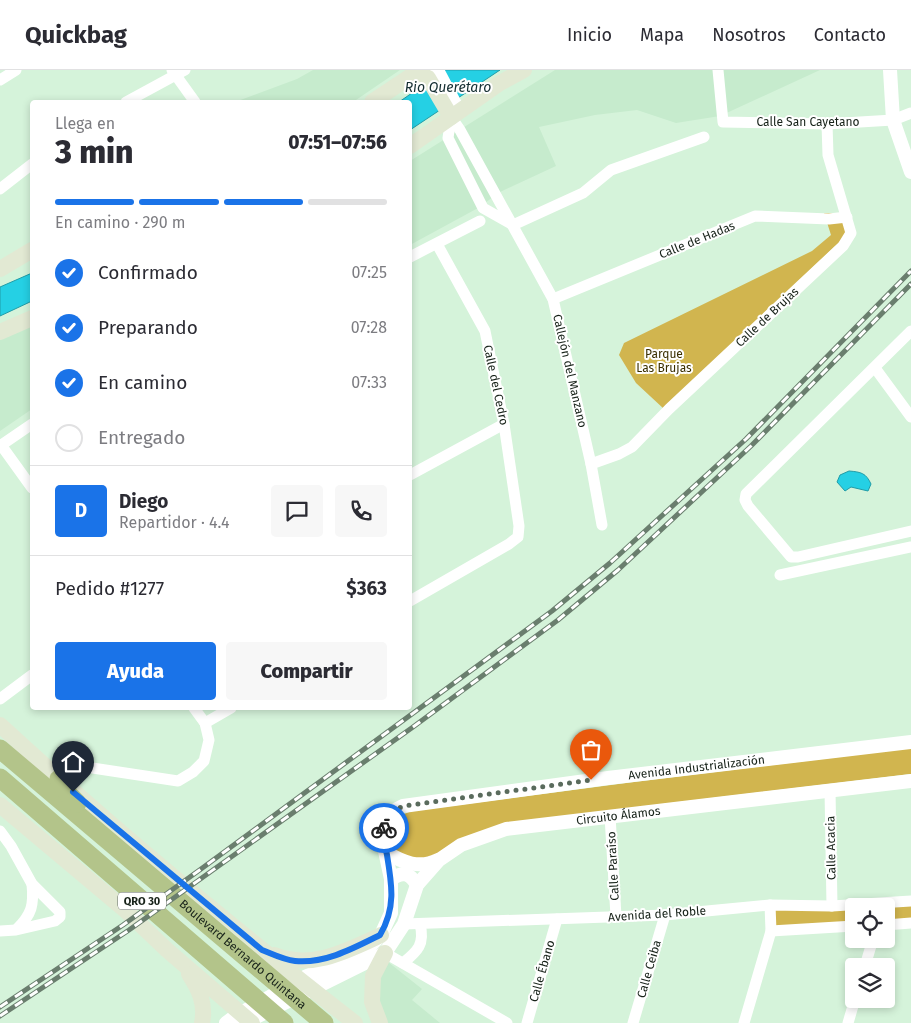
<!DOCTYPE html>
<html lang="es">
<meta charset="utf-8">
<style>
body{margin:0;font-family:"Fira Sans",sans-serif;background:#f7f7f7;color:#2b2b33;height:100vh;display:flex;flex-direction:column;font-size:19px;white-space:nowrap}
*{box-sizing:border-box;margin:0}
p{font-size:16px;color:#7c7c81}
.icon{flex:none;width:28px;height:28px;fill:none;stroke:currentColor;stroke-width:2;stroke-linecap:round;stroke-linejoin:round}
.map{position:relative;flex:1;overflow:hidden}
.side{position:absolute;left:30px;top:30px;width:382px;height:610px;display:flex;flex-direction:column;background:#fff;border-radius:5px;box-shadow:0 2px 8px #0003}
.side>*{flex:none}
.tools{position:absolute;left:845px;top:828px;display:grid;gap:10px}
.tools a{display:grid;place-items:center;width:50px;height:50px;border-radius:5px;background:#fff;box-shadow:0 2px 8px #0003;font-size:25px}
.pin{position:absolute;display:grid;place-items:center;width:42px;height:42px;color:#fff;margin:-51px -21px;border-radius:50% 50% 50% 0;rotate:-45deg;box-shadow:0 0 5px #0007}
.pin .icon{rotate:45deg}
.courier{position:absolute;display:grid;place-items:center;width:50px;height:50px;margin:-25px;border:4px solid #1a73e8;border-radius:50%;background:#fff;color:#222;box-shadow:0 1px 6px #0007}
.headline em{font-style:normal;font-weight:800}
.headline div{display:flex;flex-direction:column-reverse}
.headline{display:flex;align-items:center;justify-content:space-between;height:85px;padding:0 25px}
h1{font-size:32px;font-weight:800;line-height:38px}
.bar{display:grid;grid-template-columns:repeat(4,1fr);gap:8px 5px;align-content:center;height:60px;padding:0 25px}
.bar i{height:6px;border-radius:4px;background:#e1e1e2}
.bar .current{background:#1a73e8}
.bar p{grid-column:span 4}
.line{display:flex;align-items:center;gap:12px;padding:0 25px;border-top:1px solid #e1e1e2}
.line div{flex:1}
.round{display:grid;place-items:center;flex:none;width:52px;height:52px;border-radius:5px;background:#f7f7f7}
ol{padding:0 25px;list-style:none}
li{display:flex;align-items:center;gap:15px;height:55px}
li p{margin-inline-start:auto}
li .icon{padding:5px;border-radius:50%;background:#1a73e8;color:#fff;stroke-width:4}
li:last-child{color:#7c7c81}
li i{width:28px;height:28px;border:2px solid #e1e1e2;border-radius:50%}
.cta{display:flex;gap:10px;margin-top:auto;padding:10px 25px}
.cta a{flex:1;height:58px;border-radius:5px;background:#1a73e8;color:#fff;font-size:20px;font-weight:800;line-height:58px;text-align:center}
.cta a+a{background:#f7f7f7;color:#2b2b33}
header{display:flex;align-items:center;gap:30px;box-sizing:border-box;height:70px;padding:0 25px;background:#fff;border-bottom:1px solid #e1e1e2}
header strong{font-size:24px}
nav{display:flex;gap:28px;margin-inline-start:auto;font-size:18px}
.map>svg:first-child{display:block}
</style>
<header>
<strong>Quickbag</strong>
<nav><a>Inicio</a><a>Mapa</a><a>Nosotros</a><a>Contacto</a></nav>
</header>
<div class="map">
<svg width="911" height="953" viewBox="0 0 911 953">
<rect width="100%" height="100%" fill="#d5f3da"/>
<!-- built -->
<g fill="#c6ebcd">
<polygon points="313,0 400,0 353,32 235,32 297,9"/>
<polygon points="555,0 820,0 720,46 676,53 637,40 595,45 539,57 556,96 500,122 478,138 410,175 410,91"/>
<polygon points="32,255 32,339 0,361 0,270"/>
<polygon points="383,888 422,919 412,930 440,953 380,953 373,906"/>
</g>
<!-- green -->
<g fill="#d1b54f">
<polygon points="824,143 843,143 850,162 664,339 636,313 619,285 624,273 812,181 831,165"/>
<path d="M911,678v26l-405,49 -79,39 -27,-3c-3,-4 -8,-9 -10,-13 -8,-17 8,-32 23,-35l221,-29z"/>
<polygon points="911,831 911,853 886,855 886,836 854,836 854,856 771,861 770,835"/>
</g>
<!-- water -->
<g fill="#25d0e4" stroke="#219ca7">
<polygon points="445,0 500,0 410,60 410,32 399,32"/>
<polygon points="32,203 32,231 0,246 0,217"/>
<path d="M849,401c12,1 17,2 22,13l-3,7 -17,-4 -6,4 -8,-9 3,-7z"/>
</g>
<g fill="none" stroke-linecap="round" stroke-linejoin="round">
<!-- minor -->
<g stroke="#fff" stroke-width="11">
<polyline points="172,0 195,32"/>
<polyline points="718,0 723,52 827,54 893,50 911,43"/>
<polyline points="0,10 16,0"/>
<polyline points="126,32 185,0"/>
<polyline points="451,47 460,60 553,229 591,394 602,455"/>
<polyline points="451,47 448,68 483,138 513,155"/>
<polyline points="0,119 32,94"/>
<polyline points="513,155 583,123 611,100 704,67"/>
<polyline points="410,187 480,151"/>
<polyline points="553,229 755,146 829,149 847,147"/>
<polyline points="911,261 746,424 745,430 748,436 791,487 798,487 911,461"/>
<polyline points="875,298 911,347"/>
<polyline points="1,375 32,418"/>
<polyline points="0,376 32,354"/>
<polyline points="591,394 619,384 632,377 669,339 843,176 851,163 828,85 827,54"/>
<polyline points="410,405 504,354"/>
<polyline points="780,505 911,477"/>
<polyline points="410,531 509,474 518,467 519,456 504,354 485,261 437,174"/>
<polyline points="0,629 32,605"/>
<polyline points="205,653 231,638"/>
<polyline points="73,695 178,711 193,702 204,691 209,670 205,653 194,638"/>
<polyline points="830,720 832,836"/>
<polyline points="610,746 616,846"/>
<polyline points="0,761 11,776 32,814 60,842 60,847 55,851 16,860 0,861"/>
<polyline points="404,854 665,845 770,835 832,836 911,831"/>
<polyline points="886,855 911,853"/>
<path d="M17,859c15,-15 17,-24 15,-45"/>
<polyline points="771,861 854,856"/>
<polyline points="385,883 507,953"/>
<path d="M403,893c15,-12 22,-19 17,-39"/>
<polyline points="865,896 873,869"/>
<polyline points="527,953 557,849"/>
<polyline points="633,953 665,845"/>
<polyline points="744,953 771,861 770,835"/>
<polyline points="848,953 855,929"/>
</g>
<!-- tertiary -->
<g stroke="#fff" stroke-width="14">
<polyline points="437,0 455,34"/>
<polyline points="890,0 893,50 911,102"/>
<path d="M386,782c17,11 34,17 52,8"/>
<path d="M391,809c12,-8 19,-6 26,6"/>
<path id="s1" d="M226,953l8,-6 71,-40 60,-26 16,-16 10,-22v-34l-9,-42 1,-8 8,-14 6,-6 6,-3 205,-28 303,-36"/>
<path id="s2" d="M244,953l141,-70 19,-29 13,-39 22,-25 22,-15 45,-16 405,-48"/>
</g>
<!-- secondary -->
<g stroke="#e2e9d3" stroke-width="16">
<polyline points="414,4 428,8 451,47"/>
<polyline points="372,32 420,0"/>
<polyline points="410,76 500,13 524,0"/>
<polyline points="0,199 32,180"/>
<polyline points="0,262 32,248"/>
<path d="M0,655c114,105 233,203 355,298"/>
<polyline points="0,735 124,839 167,880 252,953"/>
<path d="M274,885c37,15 73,-4 107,-20"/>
<path d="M189,904c10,15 17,30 13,49"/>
<polyline points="380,953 372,932 373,906 385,883"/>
</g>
<!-- trunk -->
<g stroke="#b3c48a" stroke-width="19">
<path id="s3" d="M0,679l324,274"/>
<polyline points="0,708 284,953"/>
<polyline points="59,709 69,725 77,733"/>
</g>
<!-- rail casing -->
<g stroke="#6a7e6e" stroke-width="5">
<g id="rail">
<polyline points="0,937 123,855 201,799 552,541 610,493 746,369 911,201"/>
<polyline points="0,946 129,860 413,657 558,550 618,500 751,376 911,214"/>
</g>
</g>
<!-- rail -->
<use href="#rail" stroke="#fff" stroke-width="3" stroke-dasharray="9" stroke-linecap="butt"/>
</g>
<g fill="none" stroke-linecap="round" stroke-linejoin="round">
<!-- done -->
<path stroke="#5a6b5d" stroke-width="5" stroke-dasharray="0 9" d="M384,758c3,-10 9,-17 19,-22l188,-26"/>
<!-- route -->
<path stroke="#1a73e8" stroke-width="6" d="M73,722l189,158c10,4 22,10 33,11 30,3 59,-13 85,-26 16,-27 12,-50 7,-80 -2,-9 -5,-17 -3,-27"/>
</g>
<g text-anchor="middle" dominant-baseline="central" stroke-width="4" stroke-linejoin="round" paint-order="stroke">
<!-- shield labels -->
<rect fill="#fff" stroke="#5d645e" stroke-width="1" x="118" y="822.5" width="48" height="17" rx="4"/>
<g font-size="11" font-weight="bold" fill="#172219">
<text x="142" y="831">QRO 30</text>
</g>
<!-- street labels -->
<g font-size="12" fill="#172219" stroke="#fff">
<text x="808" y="52">Calle San Cayetano</text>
<text transform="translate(697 170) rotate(-22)">Calle de Hadas</text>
<text transform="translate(767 247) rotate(-43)">Calle de Brujas</text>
<text transform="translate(570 301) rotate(77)">Callejón del Manzano</text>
<text transform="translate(496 315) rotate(78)">Calle del Cedro</text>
<text stroke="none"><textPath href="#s1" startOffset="616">Avenida Industrialización</textPath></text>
<text stroke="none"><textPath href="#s2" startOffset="454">Circuito Álamos</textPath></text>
<text transform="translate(831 778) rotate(-91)">Calle Acacia</text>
<text transform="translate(613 796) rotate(-93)">Calle Paraíso</text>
<text transform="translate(657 844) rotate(-4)">Avenida del Roble</text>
<text stroke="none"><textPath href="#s3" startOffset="318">Boulevard Bernardo Quintana</textPath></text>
<text transform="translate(649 899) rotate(-74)">Calle Ceiba</text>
<text transform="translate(542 901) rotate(-74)">Calle Ébano</text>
</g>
<!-- park labels -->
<g font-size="12" fill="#3a2f00" stroke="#fff">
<text x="664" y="284">Parque<tspan x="664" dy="14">Las Brujas</tspan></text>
</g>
<!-- water labels -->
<g font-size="14" font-style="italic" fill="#152e32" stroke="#fff">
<text x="448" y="17">Rio Querétaro</text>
</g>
</g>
</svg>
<div class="tools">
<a><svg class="icon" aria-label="locate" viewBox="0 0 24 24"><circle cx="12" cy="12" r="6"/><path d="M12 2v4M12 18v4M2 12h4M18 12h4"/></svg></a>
<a><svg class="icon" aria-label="layers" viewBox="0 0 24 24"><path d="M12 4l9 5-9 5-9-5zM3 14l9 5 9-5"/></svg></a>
</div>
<div class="pin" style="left:591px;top:710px;background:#ea580c"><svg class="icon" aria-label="bag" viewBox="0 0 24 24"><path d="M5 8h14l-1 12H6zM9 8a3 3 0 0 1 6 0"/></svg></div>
<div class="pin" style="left:73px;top:722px;background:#1f2937"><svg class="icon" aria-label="home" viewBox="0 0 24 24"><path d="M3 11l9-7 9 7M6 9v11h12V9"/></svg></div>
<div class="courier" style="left:384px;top:758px"><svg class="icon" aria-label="bike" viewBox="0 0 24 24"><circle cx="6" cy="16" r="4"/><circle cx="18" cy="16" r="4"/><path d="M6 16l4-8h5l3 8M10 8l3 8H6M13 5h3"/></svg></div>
<section class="side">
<div class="headline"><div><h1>3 min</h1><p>Llega en</p></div><em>07:51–07:56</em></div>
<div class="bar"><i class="current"></i><i class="current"></i><i class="current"></i><i></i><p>En camino · 290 m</p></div>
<ol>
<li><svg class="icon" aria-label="check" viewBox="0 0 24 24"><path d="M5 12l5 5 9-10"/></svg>Confirmado<p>07:25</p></li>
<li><svg class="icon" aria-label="check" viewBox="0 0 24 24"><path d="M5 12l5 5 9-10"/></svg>Preparando<p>07:28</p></li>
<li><svg class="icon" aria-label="check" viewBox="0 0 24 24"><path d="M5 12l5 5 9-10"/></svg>En camino<p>07:33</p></li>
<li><i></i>Entregado</li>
</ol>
<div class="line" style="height:90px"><b class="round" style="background:#1a73e8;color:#fff">D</b><div><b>Diego</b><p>Repartidor · 4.4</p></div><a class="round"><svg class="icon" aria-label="chat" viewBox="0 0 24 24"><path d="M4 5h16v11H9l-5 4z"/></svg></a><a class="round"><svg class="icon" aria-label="phone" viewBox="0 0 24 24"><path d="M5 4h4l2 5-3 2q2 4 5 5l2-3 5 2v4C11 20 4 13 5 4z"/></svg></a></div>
<div class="line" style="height:65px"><div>Pedido #1277</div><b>$363</b></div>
<div class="cta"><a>Ayuda</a><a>Compartir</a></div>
</section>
</div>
